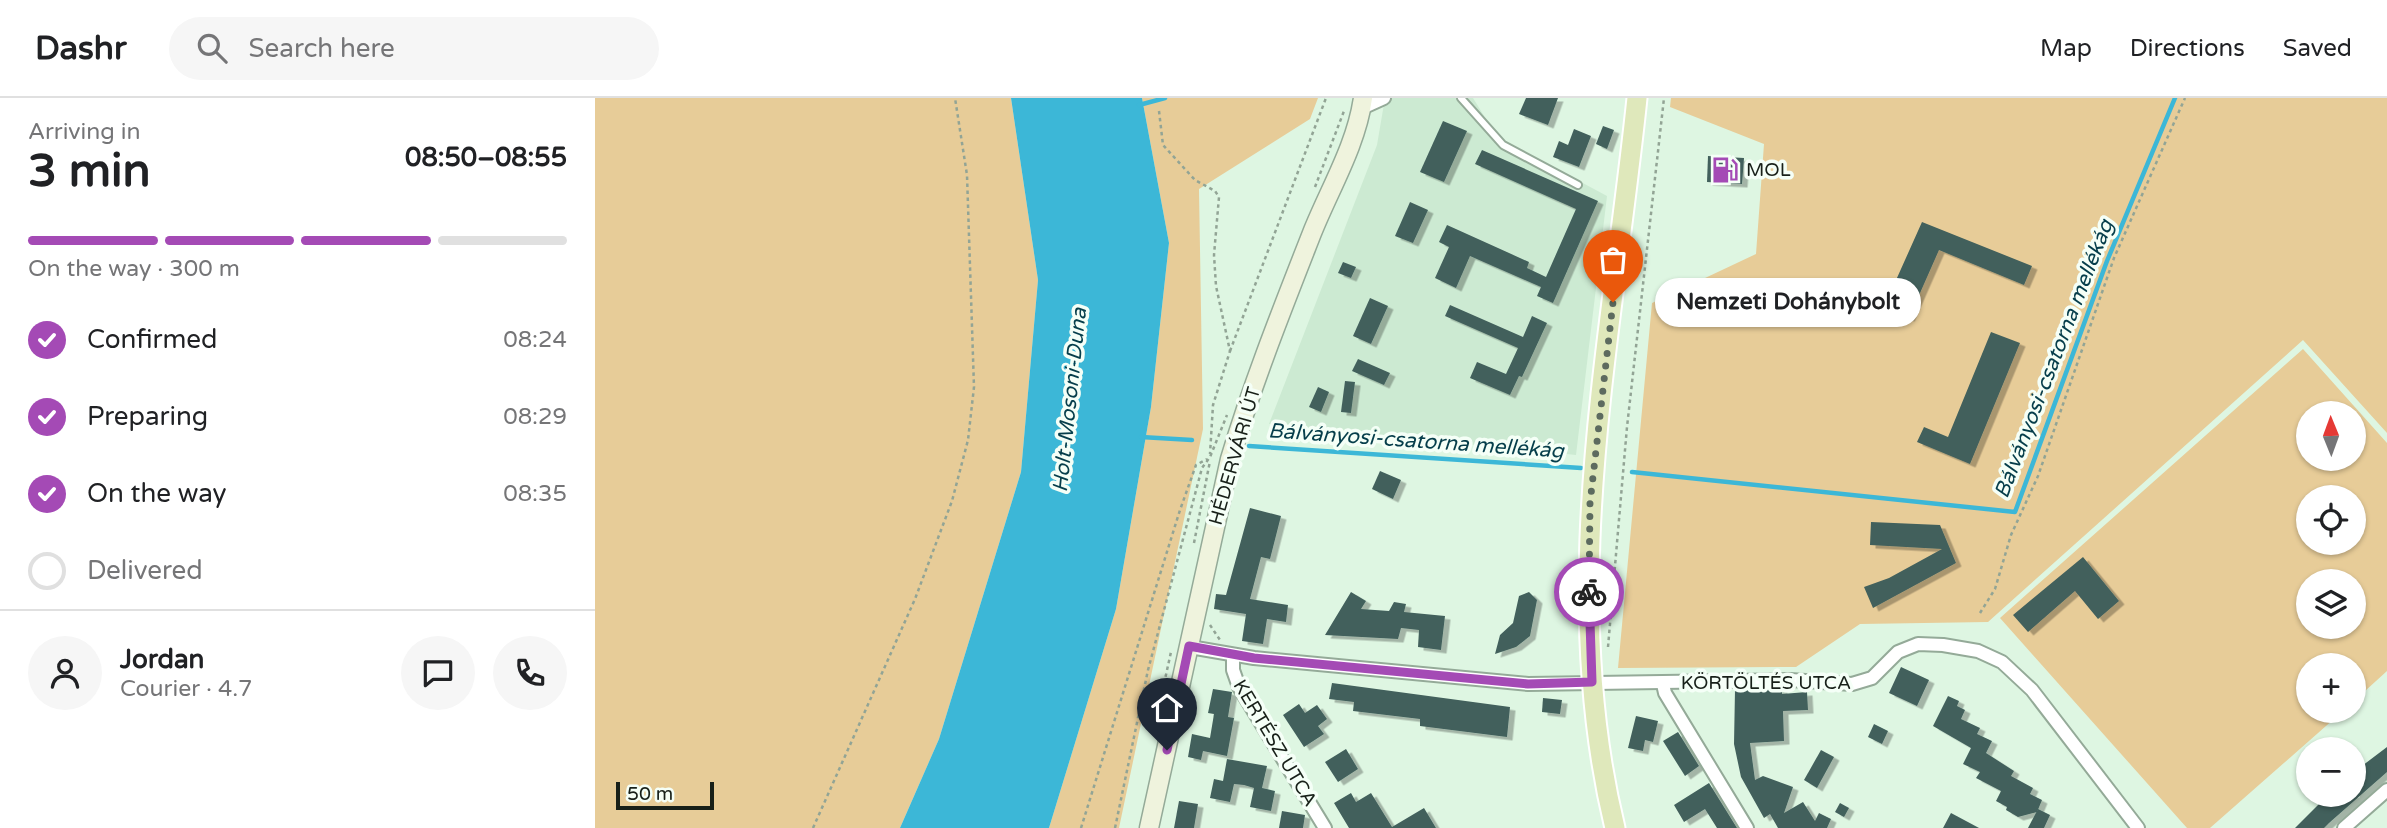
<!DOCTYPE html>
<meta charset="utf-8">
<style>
body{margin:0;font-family:"Varela Round",sans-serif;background:#f6f6f6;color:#202124;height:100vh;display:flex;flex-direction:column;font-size:26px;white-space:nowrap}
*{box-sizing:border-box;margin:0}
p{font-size:23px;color:#757577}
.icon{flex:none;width:38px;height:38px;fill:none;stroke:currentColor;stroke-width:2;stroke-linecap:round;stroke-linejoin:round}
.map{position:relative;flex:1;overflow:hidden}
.side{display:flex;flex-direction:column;background:#fff;width:595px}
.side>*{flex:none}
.needle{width:46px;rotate:359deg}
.fabs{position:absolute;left:1701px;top:303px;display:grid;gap:14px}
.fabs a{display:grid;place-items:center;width:70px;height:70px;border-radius:50%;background:#fff;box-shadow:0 2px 5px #0004;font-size:35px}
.scale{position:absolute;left:21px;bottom:18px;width:98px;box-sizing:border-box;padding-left:7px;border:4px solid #182019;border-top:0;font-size:19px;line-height:24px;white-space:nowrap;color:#182019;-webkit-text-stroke:5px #f5fff7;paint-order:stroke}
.pin{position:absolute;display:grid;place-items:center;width:60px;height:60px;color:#fff;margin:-72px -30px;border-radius:50% 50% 50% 0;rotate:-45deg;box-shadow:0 0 7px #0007}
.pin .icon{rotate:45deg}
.courier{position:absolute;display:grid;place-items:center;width:70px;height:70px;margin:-35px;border:5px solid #a44ab5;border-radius:50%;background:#fff;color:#222;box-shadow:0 2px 9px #0007}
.bubble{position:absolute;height:49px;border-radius:24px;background:#fff;box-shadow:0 2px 5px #0004;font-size:23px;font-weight:700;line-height:49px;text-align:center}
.head em{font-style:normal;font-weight:700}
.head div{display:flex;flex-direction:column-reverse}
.head{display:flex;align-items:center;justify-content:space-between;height:119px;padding:0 28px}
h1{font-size:46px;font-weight:700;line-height:52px}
.bar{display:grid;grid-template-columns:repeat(4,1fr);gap:10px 7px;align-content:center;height:84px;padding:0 28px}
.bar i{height:9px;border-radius:5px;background:#e0e0e0}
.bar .active{background:#a44ab5}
.bar p{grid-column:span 4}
.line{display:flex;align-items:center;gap:18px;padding:0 28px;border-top:2px solid #e0e0e0}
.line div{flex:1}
.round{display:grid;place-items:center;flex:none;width:74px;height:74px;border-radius:37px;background:#f6f6f6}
ol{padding:0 28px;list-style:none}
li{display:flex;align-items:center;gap:21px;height:77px}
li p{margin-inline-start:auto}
li .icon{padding:7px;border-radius:50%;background:#a44ab5;color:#fff;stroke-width:4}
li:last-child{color:#757577}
li i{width:38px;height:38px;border:4px solid #e0e0e0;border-radius:50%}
header{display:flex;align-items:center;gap:42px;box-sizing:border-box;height:98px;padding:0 35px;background:#fff;border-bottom:2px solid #e0e0e0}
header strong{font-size:33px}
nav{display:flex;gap:38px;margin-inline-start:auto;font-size:24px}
.search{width:490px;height:63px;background:#f6f6f6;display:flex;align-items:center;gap:18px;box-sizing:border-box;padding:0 24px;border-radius:38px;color:#757577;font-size:26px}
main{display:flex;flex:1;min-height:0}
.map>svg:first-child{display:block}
</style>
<header>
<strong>Dashr</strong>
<div class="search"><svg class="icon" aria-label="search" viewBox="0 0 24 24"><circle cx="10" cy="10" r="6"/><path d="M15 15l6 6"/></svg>Search here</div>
<nav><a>Map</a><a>Directions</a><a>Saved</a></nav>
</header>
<main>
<section class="side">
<div class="head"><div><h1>3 min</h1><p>Arriving in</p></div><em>08:50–08:55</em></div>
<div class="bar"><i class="active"></i><i class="active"></i><i class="active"></i><i></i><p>On the way · 300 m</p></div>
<ol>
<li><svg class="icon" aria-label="check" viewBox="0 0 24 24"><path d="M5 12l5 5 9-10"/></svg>Confirmed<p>08:24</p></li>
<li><svg class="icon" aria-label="check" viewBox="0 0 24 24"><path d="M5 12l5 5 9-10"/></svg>Preparing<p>08:29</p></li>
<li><svg class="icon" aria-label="check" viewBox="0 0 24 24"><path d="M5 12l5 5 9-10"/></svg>On the way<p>08:35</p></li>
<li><i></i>Delivered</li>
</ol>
<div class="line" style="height:126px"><a class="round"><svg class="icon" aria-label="person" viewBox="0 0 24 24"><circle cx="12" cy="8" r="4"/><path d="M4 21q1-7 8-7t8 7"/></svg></a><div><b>Jordan</b><p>Courier · 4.7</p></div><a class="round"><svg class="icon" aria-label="chat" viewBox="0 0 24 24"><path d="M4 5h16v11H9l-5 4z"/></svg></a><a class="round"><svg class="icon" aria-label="phone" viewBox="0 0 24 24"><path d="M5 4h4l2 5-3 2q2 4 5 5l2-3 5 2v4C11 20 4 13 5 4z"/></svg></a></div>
</section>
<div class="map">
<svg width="1792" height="730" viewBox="0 0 1792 730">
<defs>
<filter id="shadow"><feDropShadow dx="5.5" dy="3.5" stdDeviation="0" flood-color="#0004"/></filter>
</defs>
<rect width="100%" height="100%" fill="#def6e2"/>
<!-- built -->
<polygon fill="#ccead2" points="790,0 878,0 902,39 1012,98 981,357 674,326 782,47"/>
<!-- green -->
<g fill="#e7cc98" fill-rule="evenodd">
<polygon points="0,0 416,0 443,182 426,374 344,641 305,730 0,730"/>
<polygon points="547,0 723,0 715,21 604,91 608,331 524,730 454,730 521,511 556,309 574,145"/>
<polygon points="1076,0 1792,0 1792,335 1708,242 1393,524 1265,526 1201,569 1023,570 1057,205 1161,156 1169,46 1075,9"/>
<path d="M1708,251l84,94v228l-33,30v-36h-46v45l35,1 -133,117h-23l-187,-210zM1713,315h46v45h-46zM1713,399h46v45h-46zM1713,483h46v45h-46z"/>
</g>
<!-- water -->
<polygon fill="#3cb7d7" points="416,0 547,0 574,145 556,309 521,511 454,730 305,730 344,641 426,374 443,182"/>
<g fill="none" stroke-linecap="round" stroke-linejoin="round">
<!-- stream -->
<g stroke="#3cb7d7" stroke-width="4.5">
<polyline points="544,7 570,0"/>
<polyline points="546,339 597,342"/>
<polyline points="654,348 986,370"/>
<polyline points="1037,374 1420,414 1512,163 1580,0"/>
</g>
</g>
<!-- building -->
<g fill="#42605c" filter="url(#shadow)">
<polygon points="931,0 963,0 953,27 924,16"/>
<polygon points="848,23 872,33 849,84 825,74"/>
<polygon points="1008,28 1019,32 1012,51 1001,46"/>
<polygon points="979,31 996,38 984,69 958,59 964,43 973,47"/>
<polygon points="887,52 1003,103 958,205 942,198 946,189 875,158 861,190 840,180 854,149 844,144 852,127 934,164 932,170 951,179 981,111 880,66"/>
<polygon points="1113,58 1149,60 1147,86 1112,84"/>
<polygon points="815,104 833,112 818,145 800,138"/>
<polygon points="1327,124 1437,168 1429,187 1344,152 1314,220 1289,209"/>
<polygon points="748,164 761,169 756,180 743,175"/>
<polygon points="775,200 793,208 776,246 758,238"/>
<polygon points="855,207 928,239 937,218 952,225 927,279 924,278 915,297 875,280 882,264 911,276 923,250 850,218"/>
<polygon points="1396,234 1425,245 1375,366 1322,344 1329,329 1353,339"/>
<polygon points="763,261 795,275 789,287 757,273"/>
<polygon points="750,283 760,284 756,315 746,314"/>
<polygon points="723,289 734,294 726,314 714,309"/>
<polygon points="785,373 806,382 798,401 777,391"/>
<polygon points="655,410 686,418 675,461 666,459 655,501 693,507 691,524 672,521 668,546 647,543 651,516 619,511 621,496 631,497"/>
<polygon points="1276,424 1345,427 1361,465 1278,510 1269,489 1294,480 1347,451 1275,447"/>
<polygon points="1488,459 1524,503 1503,521 1480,493 1433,534 1418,517"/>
<polygon points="756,494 771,503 766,511 794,513 799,504 811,506 809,514 850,518 846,552 823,549 824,532 806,530 803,541 730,537"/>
<polygon points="934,494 942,502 935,538 921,549 900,556 905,537 918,525 924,498"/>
<polygon points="1306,569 1334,582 1322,608 1294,595"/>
<polygon points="737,585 915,609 912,639 825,628 825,621 758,613 759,604 734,601"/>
<polygon points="618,591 637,594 633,619 639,620 632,658 608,653 606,662 593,659 597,636 615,640 619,616 613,615"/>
<polygon points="1187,591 1187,596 1212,594 1213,612 1188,613 1189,643 1155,645 1160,682 1168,678 1198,689 1189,715 1208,704 1220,723 1224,715 1236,721 1232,730 1183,730 1175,716 1169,720 1146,679 1139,646 1140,592"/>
<polygon points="1353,598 1364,603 1362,608 1370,612 1366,621 1385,630 1382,636 1397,643 1391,655 1419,673 1416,678 1438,690 1435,696 1447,702 1442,714 1423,719 1411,712 1412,709 1401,703 1406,693 1381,680 1385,674 1368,666 1376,650 1338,628"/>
<polygon points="948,600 967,602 965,616 947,614"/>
<polygon points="704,606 710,615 722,607 732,621 723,628 729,636 709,649 688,617"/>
<polygon points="1041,618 1063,623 1058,644 1050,642 1048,653 1033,650"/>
<polygon points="1279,626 1293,633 1287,646 1273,639"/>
<polygon points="1083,634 1104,668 1090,678 1068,643"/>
<polygon points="1792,649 1792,674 1734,725 1729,730 1700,730 1734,696 1759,696 1759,674"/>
<polygon points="751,651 763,671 743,684 730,664"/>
<polygon points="1226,652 1239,659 1222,690 1209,682"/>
<polygon points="632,661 672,668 667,690 680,693 676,713 655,709 659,690 649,687 639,686 635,704 615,700 619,681 628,683"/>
<polygon points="1114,685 1142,730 1122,730 1110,711 1089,724 1079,707"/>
<polygon points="756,695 761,704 776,695 797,729 829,710 841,730 754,730 739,705"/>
<polygon points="584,703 603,706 599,730 579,730"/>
<polygon points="1245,705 1254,710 1249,719 1240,714"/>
<polygon points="1443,711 1455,717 1449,730 1433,730"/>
<polygon points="687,713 710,717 708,730 684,730"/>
<polygon points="1356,715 1384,730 1348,730"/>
</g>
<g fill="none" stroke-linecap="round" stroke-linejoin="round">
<!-- lane casing -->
<g stroke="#94aa98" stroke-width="10">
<polyline id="lane" points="866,0 908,47 983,87"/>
</g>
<!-- street casing -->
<g stroke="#94aa98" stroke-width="16">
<g id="street">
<polyline points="767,10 789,0"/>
<polyline points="595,549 659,560 933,586 1195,582 1257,586 1277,580 1303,554 1323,546 1348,547 1383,553 1407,564 1437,592 1543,730"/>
<polyline points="638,558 638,572 644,589 730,730"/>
<polyline points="1068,586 1070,595 1152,730"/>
<polyline points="1749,730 1792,692"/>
</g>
</g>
<!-- secondary casing -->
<g stroke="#94aa98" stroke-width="21">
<path id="secondary" d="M554,730l81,-369c23,-77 53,-152 82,-226 18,-45 44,-87 51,-135"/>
</g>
<!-- primary casing -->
<g stroke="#fff" stroke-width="23">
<path id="primary" d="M1020,730c-59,-241 -3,-489 22,-730"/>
</g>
<!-- path -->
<g stroke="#92a495" stroke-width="2.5" stroke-dasharray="3.5 3.5" stroke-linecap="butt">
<polyline points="564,13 568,47 600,82 620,93 624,99 619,157 621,188 635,253 618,307 615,356"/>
<polyline points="720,89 749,13"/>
<polyline points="635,253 731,0"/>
<polyline points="599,445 615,363"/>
<polyline points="1385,515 1400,491 1416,437 1443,378 1519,160 1590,0"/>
<polyline points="615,527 625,542"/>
<polyline points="1013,549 1032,329 1069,0"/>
<polyline points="563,613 576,554"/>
<polyline points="218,730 320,501 357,403 373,342 379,289 372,77 360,0"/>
<polyline points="486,730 585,412 601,367 612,361"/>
<polyline points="520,730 553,572 607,370 615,359 632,317"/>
</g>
<!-- lane -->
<use href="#lane" stroke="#fff" stroke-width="6"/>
<!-- street -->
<use href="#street" stroke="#fff" stroke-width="12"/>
<!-- secondary -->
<use href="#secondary" stroke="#eff3dd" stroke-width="18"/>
<!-- primary -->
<use href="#primary" stroke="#dfe8bb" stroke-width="19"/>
</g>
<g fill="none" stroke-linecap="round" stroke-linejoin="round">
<!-- done -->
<polyline stroke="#5d6b5f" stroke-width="7" stroke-dasharray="0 12.6" points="994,494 995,405 1018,204"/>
<!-- route -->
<polyline stroke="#a44ab5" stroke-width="9" points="572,652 594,548 659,560 933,586 997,584 994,494"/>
</g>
<!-- icons -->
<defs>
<g id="fuel-bare" transform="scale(2.1)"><path d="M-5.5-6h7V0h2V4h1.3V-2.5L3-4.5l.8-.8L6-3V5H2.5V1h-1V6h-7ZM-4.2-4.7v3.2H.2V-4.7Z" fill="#a44ab5" stroke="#f5fff7" stroke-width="2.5" paint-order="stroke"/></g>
</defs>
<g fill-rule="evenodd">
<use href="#fuel-bare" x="1130" y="72"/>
</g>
<g text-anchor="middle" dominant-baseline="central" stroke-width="7" stroke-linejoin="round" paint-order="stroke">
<!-- poi labels -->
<g font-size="19" fill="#182019" stroke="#f5fff7" text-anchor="start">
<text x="1151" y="72">MOL</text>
</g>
<!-- street labels -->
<g font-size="19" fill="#182019" stroke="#f5fff7">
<text transform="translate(640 358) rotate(-74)">HÉDERVÁRI ÚT</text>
<text x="1171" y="585">KÖRTÖLTÉS UTCA</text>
<text transform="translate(680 645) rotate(59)">KERTÉSZ UTCA</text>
</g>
<!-- water labels -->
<g font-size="21" font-style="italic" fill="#063e4b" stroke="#f5fff7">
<text transform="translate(1459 261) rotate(-69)">Bálványosi-csatorna mellékág</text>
<text transform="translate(475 302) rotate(-84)">Holt-Mosoni-Duna</text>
<text transform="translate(821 343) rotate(4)">Bálványosi-csatorna mellékág</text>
</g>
</g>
</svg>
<div class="fabs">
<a><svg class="needle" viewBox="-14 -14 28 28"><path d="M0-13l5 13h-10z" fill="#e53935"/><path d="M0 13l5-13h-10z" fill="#757577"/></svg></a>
<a><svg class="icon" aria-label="locate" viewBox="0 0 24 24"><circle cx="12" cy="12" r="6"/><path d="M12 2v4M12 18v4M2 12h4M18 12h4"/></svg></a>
<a><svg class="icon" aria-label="layers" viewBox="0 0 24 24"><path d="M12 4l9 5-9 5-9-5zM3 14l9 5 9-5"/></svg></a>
<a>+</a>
<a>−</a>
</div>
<div class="scale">50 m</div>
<div class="pin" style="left:1018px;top:204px;background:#ea580c"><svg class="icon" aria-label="bag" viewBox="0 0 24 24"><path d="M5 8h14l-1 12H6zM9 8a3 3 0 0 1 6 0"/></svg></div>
<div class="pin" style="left:572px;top:652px;background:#1f2937"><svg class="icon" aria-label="home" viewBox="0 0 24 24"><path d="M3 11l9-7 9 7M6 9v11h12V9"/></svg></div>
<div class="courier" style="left:994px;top:494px"><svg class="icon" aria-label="bike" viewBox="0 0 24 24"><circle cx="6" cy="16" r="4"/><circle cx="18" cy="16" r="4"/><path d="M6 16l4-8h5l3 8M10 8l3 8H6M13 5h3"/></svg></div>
<div class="bubble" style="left:1060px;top:180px;width:266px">Nemzeti Dohánybolt</div>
</div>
</main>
